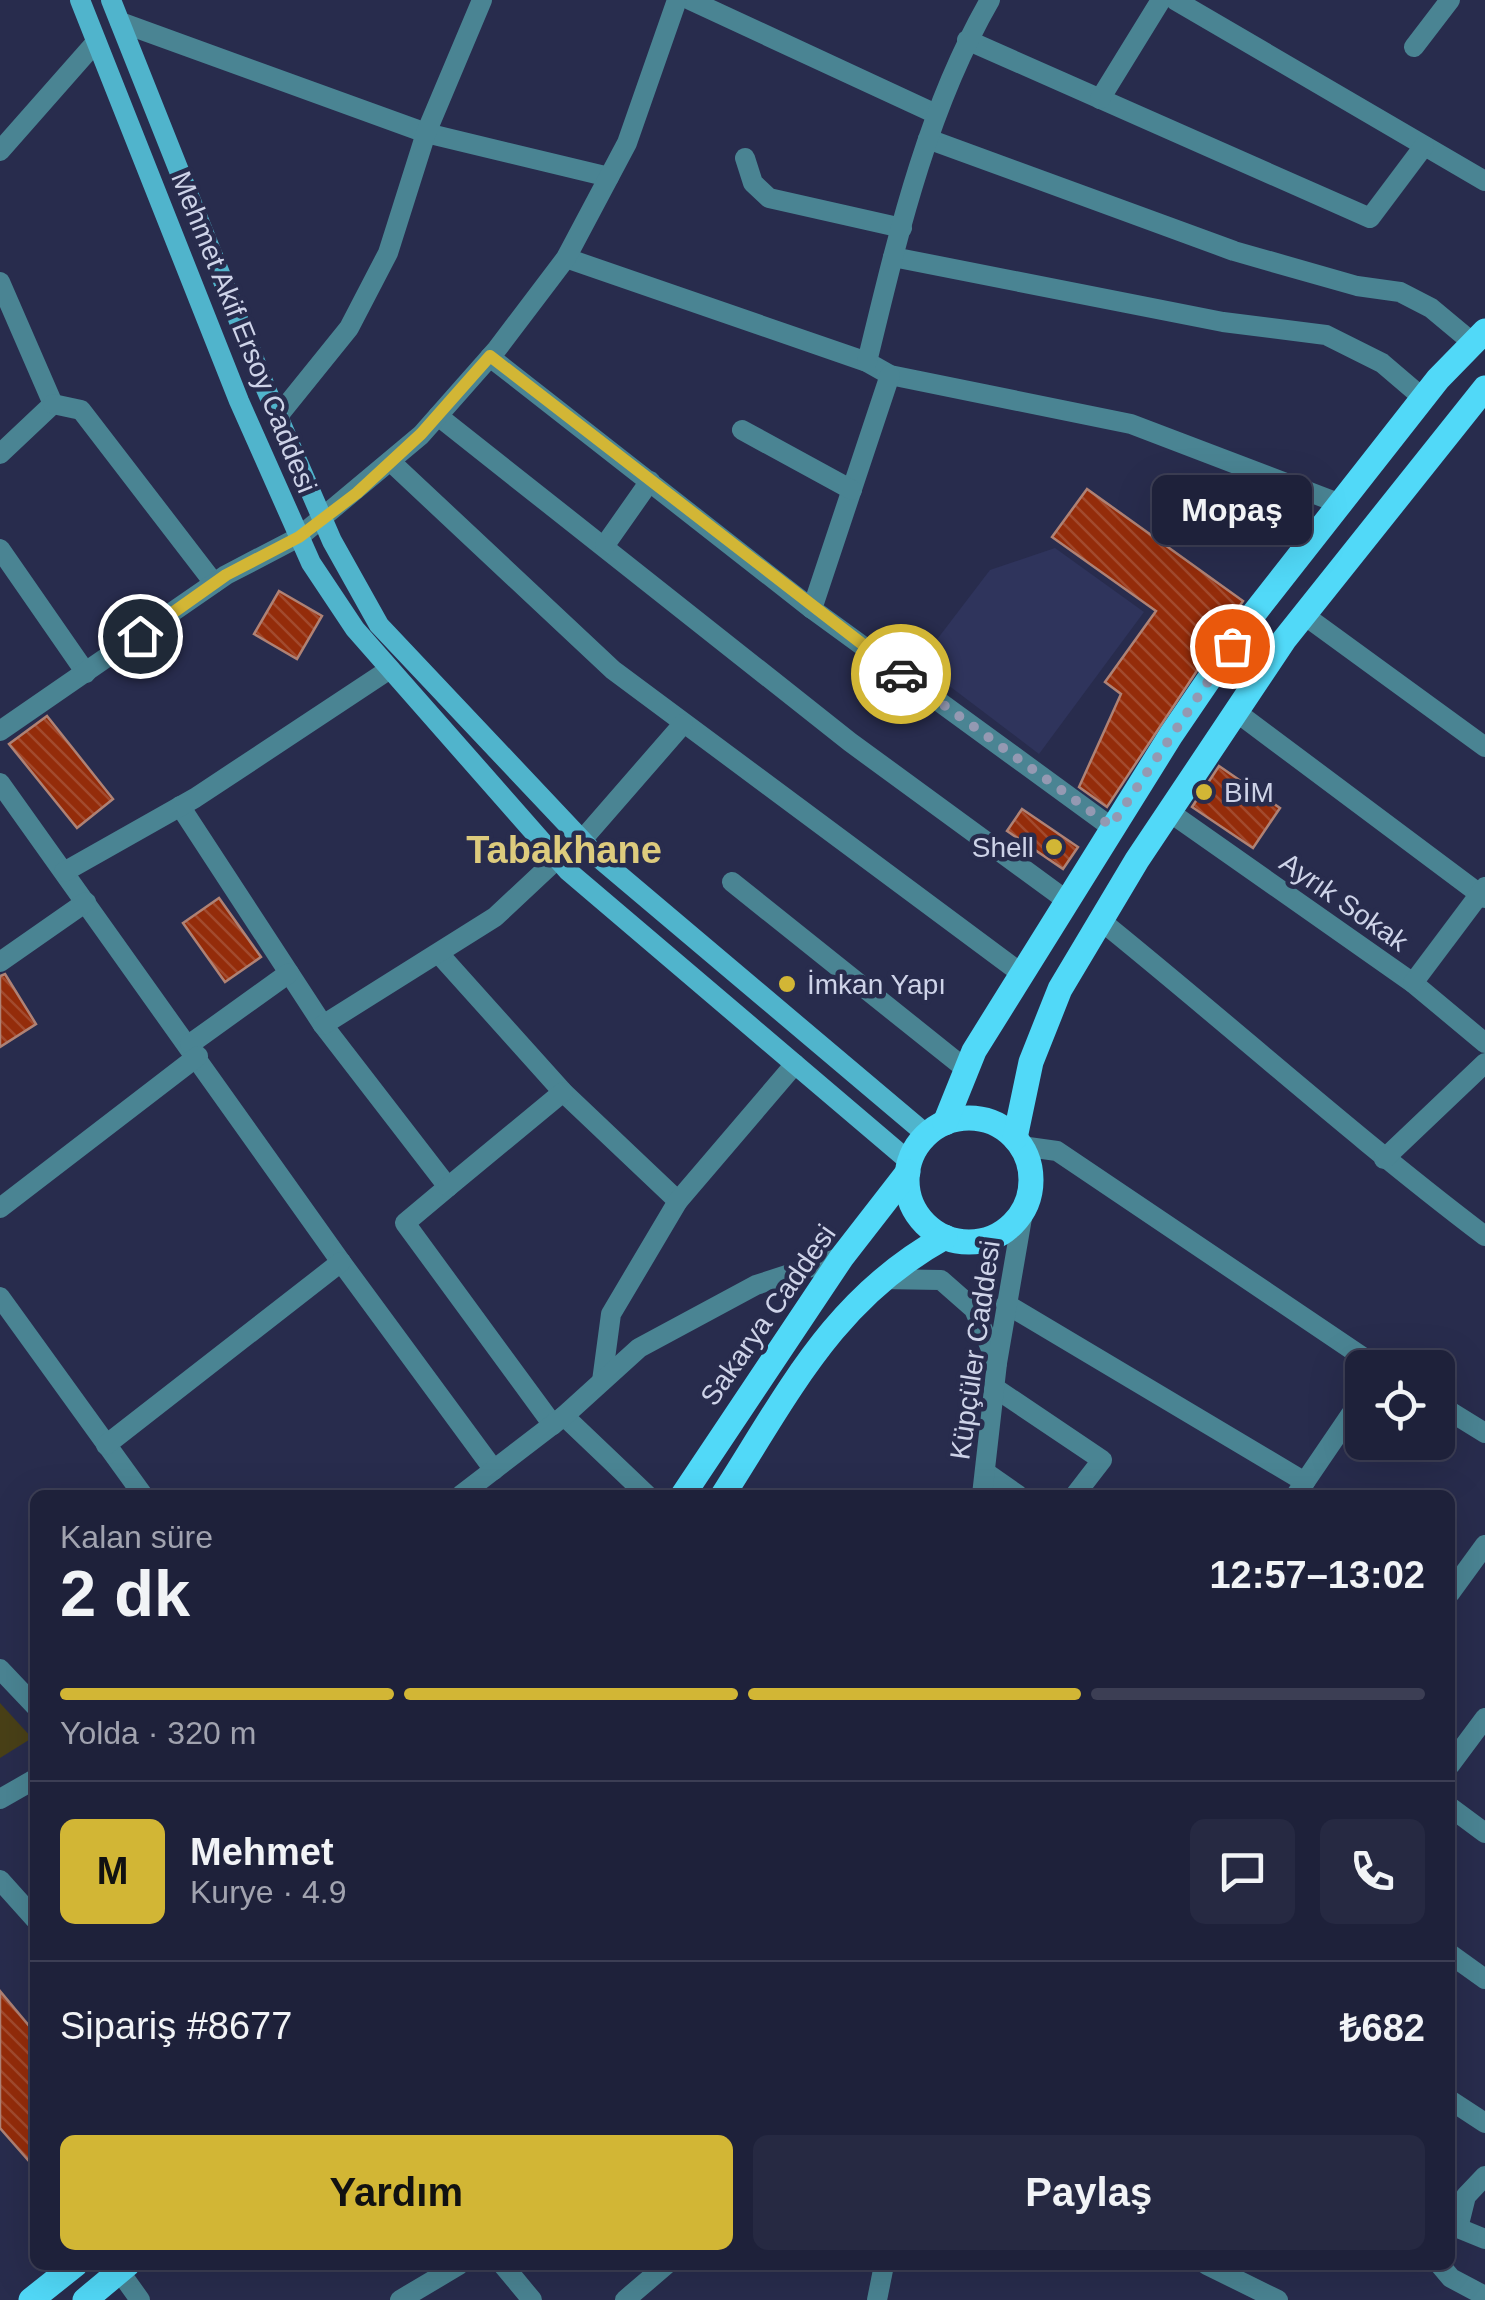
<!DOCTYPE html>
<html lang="tr">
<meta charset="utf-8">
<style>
body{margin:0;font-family:Arial,sans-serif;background:#262942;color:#f1f3f6;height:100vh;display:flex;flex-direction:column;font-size:38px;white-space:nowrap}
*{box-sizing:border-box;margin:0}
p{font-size:32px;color:#a1a3af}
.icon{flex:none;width:55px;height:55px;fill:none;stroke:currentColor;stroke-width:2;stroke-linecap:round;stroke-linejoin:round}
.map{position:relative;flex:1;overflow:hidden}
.drawer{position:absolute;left:30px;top:1490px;width:1425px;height:780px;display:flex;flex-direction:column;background:#1e213a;border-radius:15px;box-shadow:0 10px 40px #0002,0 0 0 2px #3c3e54}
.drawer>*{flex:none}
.fabs{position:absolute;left:1345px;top:1350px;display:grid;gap:20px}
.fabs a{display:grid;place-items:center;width:110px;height:110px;border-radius:15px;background:#1e213a;box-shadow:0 10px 40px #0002,0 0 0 2px #3c3e54;font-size:50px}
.pin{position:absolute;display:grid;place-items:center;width:85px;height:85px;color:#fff;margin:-42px;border:5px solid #fff;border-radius:50%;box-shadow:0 2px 10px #0007}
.courier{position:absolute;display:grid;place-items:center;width:100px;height:100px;margin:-50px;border:8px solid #d2b635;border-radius:50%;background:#fff;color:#222;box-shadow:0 2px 12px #0007}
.bubble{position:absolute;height:70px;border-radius:15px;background:#1e213a;box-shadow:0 10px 40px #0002,0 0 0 2px #3c3e54;font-size:32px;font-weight:700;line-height:70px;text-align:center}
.overview em{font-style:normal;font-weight:700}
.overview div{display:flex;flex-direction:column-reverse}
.overview{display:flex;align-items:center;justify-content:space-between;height:170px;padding:0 30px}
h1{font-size:65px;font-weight:700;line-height:75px}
.bar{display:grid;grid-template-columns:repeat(4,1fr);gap:15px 10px;align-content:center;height:120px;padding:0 30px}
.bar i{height:12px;border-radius:8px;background:#3c3e54}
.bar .active{background:#d2b635}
.bar p{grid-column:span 4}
.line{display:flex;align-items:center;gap:25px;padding:0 30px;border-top:2px solid #3c3e54}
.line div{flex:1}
.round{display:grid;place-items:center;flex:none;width:105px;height:105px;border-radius:15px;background:#262942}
.action{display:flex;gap:20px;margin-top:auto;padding:20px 30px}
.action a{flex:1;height:115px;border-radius:15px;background:#d2b635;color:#111;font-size:40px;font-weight:700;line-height:115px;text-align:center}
.action a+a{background:#262942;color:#f1f3f6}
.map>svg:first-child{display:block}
</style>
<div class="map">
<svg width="1485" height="2300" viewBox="0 0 1485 2300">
<defs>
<pattern id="building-back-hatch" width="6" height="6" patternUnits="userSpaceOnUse" patternTransform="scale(2.5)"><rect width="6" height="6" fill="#942c0a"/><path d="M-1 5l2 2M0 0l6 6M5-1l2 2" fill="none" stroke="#a24a2e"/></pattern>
</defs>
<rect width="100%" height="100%" fill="#282c4d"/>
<!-- built -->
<polygon fill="#2f345c" points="1055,548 1144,612 1039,754 919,663 990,570"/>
<!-- green -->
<polygon fill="#494017" points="0,1703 32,1738 0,1758"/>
<!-- building -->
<g fill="url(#building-back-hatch)" stroke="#af8275" stroke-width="2.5">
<polygon points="1087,489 1243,601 1107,807 1079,787 1121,694 1105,682 1156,611 1052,537"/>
<polygon points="279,591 322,616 297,659 254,634"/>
<polygon points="47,716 113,799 77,828 9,744"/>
<polygon points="1219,766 1280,808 1253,848 1192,807"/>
<polygon points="1022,809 1078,847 1063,869 1007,831"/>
<polygon points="219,898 261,957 225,982 183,923"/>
<polygon points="5,974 36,1024 0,1047 0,976"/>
<polygon points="0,1991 35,2033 35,2168 0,2128"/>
</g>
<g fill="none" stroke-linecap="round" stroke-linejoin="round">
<!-- minor -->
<g stroke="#4a8493" stroke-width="20">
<polyline points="690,0 936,114"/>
<polyline points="1175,0 1485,181"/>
<polyline points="120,22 426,133 609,177"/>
<polyline points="967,40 1370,218 1424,146"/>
<polyline points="1414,47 1450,0"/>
<polyline points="1100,99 1161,0"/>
<polyline points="928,139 1234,251 1357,286 1400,292 1431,308 1473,343"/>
<polyline points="0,151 96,42"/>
<polyline points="745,158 753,183 769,198 902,228"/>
<polyline points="893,257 1223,322 1326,335 1382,363 1423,398"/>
<polyline points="566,258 867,362 890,375 1131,424 1341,504"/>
<polyline points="0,282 53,404 0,454"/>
<polyline points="490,357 812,609"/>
<path d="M867,362c30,-123 59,-251 123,-362"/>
<polyline points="890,375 812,609 1111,827"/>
<polyline points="53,404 81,410 214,583"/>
<polyline points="278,416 349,328 388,253 426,133 482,0"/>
<polyline points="438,416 850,742 1066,900"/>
<polyline points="742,430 852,490"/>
<polyline points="391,462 613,670 1022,974"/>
<polyline points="299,537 421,435 497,349 566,258 627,143 677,0"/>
<polyline points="605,545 650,481"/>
<polyline points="0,549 86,673"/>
<polyline points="1304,615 1485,747"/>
<polyline points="1235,711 1485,898"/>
<polyline points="0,783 341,1262 494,1470"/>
<polyline points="180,806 323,1025 448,1187 405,1223 553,1425"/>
<polyline points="1168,811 1413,983 1485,1043"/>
<polyline points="582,840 683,724"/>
<polyline points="64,872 195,798 390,669"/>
<polyline points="732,882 967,1070"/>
<path d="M1100,920c130,105 253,216 385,316"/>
<polyline points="440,955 563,1092 678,1201"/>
<polyline points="0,962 86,902"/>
<polyline points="1413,983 1485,887"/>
<polyline points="323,1025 495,917 557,859"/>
<polyline points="190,1044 289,973"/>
<polyline points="1021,1146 1057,1151 1379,1368"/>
<polyline points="1384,1159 1485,1063"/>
<polyline points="448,1187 563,1092"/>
<polyline points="0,1208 198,1056"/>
<polyline points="0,1297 143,1495"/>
<polyline points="1006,1304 1305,1482"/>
<polyline points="602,1381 611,1314 678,1201 795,1064"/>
<polyline points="995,1388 1102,1460 1075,1495"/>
<polyline points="1438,1404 1485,1433"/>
<polyline points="564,1416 647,1495"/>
<polyline points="106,1445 341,1262"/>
<polyline points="985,1472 1018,1495"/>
<polyline points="1296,1495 1362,1398"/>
<polyline points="1450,1593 1485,1545"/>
<polyline points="1450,1765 1485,1718"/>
<polyline points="1450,1807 1485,1833"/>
<polyline points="0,1880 35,1919"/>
<polyline points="1450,1954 1485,1979"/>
<polyline points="1450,2100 1485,2123"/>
<polyline points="1458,2228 1466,2196 1485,2176"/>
<polyline points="503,2265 532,2300"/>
<polyline points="1207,2265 1278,2300"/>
<polyline points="120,2272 140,2300"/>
<polyline points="400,2300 459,2265"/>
<polyline points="625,2300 666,2265"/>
</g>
<!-- tertiary -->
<g stroke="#4a8493" stroke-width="20">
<polyline points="0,731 226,575 299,537"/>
<polyline points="881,1279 941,1280 974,1309 997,1363"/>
<polyline points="461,1495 564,1416 639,1348 756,1285 842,1257"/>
<polyline points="982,1495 997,1363 1023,1212"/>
<polyline points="0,1669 35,1706"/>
<polyline points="0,1799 35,1779"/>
<polyline points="1450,2229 1458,2228 1485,2239"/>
<polyline points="1440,2265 1451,2278 1485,2296"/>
<polyline points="877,2300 884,2265"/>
</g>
<!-- secondary -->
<g stroke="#50b4cc" stroke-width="20">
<polyline points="80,0 239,401 311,563 355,629 568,871 910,1162"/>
<polyline points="111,0 266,389 332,541 379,625 599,858 927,1135"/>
</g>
<!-- primary -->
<g stroke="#51d9f8" stroke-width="25">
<circle cx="969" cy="1180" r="62"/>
<polyline points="945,1123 974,1051 1171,735 1252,616 1438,379 1485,331"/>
<polyline points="1015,1138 1031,1062 1060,989 1137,860 1284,640 1485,388"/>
<polyline points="683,1495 842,1257 908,1172"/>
<path d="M723,1495c66,-103 111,-197 222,-258"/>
<polyline points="31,2300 75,2265"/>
<polyline points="85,2300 127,2265"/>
</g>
</g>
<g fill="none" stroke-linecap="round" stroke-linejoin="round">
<!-- done -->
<polyline stroke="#9499b2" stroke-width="10" stroke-dasharray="0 18" points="901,674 1111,826 1232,646"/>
<!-- route -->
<polyline stroke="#d2b635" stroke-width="12" points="140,636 226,575 299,537 357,493 421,434 490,356 901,674"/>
</g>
<!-- markers -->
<g fill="#d2b635" stroke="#282c4d" stroke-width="4">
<circle cx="1204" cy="792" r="10"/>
<circle cx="1054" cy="847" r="10"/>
<circle cx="787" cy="984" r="10"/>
</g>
<g text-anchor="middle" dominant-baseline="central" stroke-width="9" stroke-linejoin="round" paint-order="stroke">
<!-- street labels -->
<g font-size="28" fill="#ced3e8" stroke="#282c4d">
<text transform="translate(244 332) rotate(68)">Mehmet Akif Ersoy Caddesi</text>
<text transform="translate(1344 902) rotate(35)">Ayrık Sokak</text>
<text transform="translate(768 1315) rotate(-55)">Sakarya Caddesi</text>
<text transform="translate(975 1350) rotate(-82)">Küpçüler Caddesi</text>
</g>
<!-- poi labels -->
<g font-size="28" fill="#ced3e8" stroke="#282c4d" text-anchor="start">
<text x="1224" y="792">BİM</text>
<text x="1034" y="847" text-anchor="end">Shell</text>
<text x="807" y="984">İmkan Yapı</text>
</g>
<!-- district labels -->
<g font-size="38" font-weight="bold" fill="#ddcb7d" stroke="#282c4d">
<text x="564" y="850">Tabakhane</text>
</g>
</g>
</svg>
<div class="fabs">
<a><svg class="icon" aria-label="locate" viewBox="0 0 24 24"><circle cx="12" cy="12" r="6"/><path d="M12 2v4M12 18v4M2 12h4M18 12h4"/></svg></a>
</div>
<div class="pin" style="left:1232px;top:646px;background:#ea580c"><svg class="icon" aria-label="bag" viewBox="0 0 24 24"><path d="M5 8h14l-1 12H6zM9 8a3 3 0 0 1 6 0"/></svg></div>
<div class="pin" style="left:140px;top:636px;background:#1f2937"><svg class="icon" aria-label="home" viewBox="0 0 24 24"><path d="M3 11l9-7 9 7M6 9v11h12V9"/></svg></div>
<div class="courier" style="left:901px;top:674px"><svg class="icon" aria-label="car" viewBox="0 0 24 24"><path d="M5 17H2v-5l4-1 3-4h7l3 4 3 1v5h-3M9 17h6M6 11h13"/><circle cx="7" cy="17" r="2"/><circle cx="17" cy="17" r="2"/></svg></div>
<div class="bubble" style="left:1152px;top:475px;width:160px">Mopaş</div>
<section class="drawer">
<div class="overview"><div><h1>2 dk</h1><p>Kalan süre</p></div><em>12:57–13:02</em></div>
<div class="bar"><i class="active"></i><i class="active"></i><i class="active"></i><i></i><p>Yolda · 320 m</p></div>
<div class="line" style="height:180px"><b class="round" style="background:#d2b635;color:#111">M</b><div><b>Mehmet</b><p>Kurye · 4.9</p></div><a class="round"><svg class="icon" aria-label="chat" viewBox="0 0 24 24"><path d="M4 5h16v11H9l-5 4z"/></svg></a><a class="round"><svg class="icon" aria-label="phone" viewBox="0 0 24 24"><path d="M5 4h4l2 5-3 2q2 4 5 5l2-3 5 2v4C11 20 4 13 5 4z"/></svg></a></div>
<div class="line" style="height:130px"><div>Sipariş #8677</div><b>₺682</b></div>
<div class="action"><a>Yardım</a><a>Paylaş</a></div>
</section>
</div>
